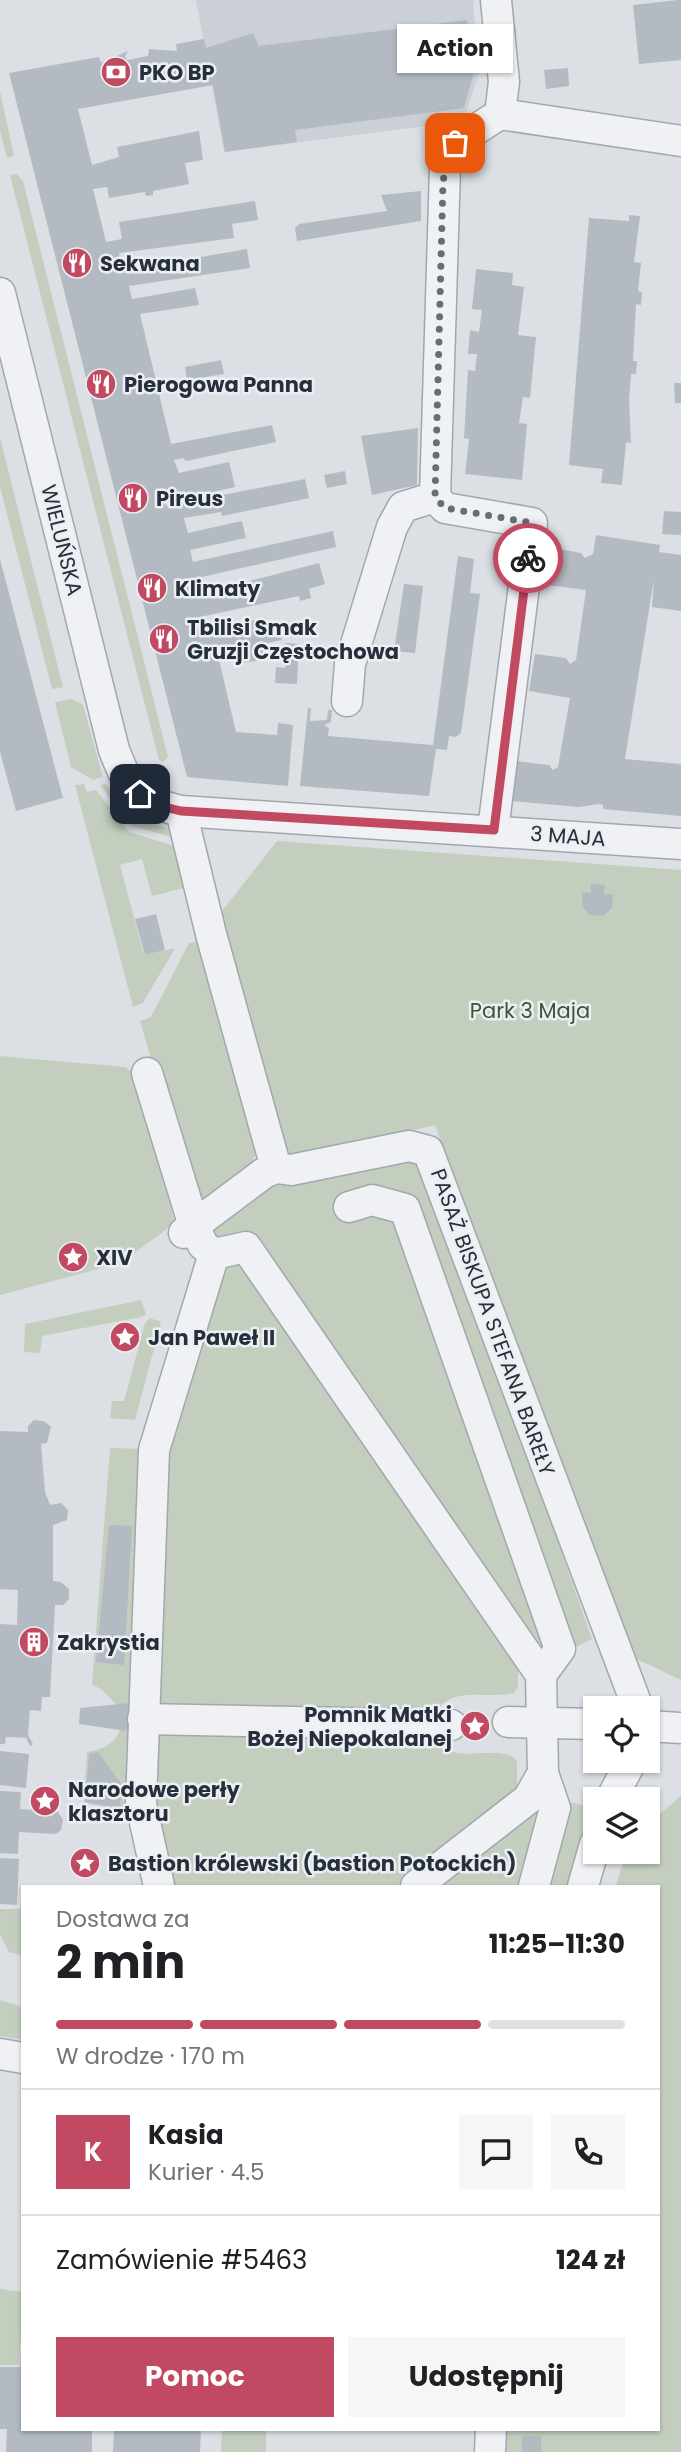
<!DOCTYPE html>
<html lang="pl">
<meta charset="utf-8">
<style>
body{margin:0;font-family:Poppins,sans-serif;background:#f6f6f6;color:#202124;height:100vh;display:flex;flex-direction:column;font-size:26px;white-space:nowrap}
*{box-sizing:border-box;margin:0}
p{font-size:23px;color:#757577}
.icon{flex:none;width:38px;height:38px;fill:none;stroke:currentColor;stroke-width:2;stroke-linecap:round;stroke-linejoin:round}
.map{position:relative;flex:1;overflow:hidden}
.sheet{position:absolute;left:21px;top:1885px;width:639px;height:546px;display:flex;flex-direction:column;background:#fff;border-radius:0px;box-shadow:0 2px 5px #0004}
.sheet>*{flex:none}
.controls{position:absolute;left:583px;top:1696px;display:grid;gap:14px}
.controls a{display:grid;place-items:center;width:77px;height:77px;border-radius:0px;background:#fff;box-shadow:0 2px 5px #0004;font-size:35px}
.pin{position:absolute;display:grid;place-items:center;width:60px;height:60px;color:#fff;margin:-30px;border-radius:14px;box-shadow:0 4px 10px #0006}
.courier{position:absolute;display:grid;place-items:center;width:70px;height:70px;margin:-35px;border:5px solid #c14a62;border-radius:50%;background:#fff;color:#222;box-shadow:0 2px 9px #0007}
.bubble{position:absolute;height:49px;border-radius:0px;background:#fff;box-shadow:0 2px 5px #0004;font-size:23px;font-weight:700;line-height:49px;text-align:center}
.overview em{font-style:normal;font-weight:700}
.overview div{display:flex;flex-direction:column-reverse}
.overview{display:flex;align-items:center;justify-content:space-between;height:119px;padding:0 35px}
h1{font-size:46px;font-weight:700;line-height:52px}
.bar{display:grid;grid-template-columns:repeat(4,1fr);gap:10px 7px;align-content:center;height:84px;padding:0 35px}
.bar i{height:9px;border-radius:5px;background:#e0e0e0}
.bar .current{background:#c14a62}
.bar p{grid-column:span 4}
.line{display:flex;align-items:center;gap:18px;padding:0 35px;border-top:2px solid #e0e0e0}
.line div{flex:1}
.round{display:grid;place-items:center;flex:none;width:74px;height:74px;border-radius:0px;background:#f6f6f6}
.cta{display:flex;gap:14px;margin-top:auto;padding:14px 35px}
.cta a{flex:1;height:80px;border-radius:0px;background:#c14a62;color:#fff;font-size:28px;font-weight:700;line-height:80px;text-align:center}
.cta a+a{background:#f6f6f6;color:#202124}
.map>svg:first-child{display:block}
</style>
<div class="map">
<svg width="681" height="2452" viewBox="0 0 681 2452">
<rect width="100%" height="100%" fill="#dce0e5"/>
<!-- built -->
<polygon fill="#cbd0d6" points="196,0 473,0 479,72 464,121 224,152"/>
<!-- green -->
<g fill="#c3cebe">
<polygon points="0,91 14,156 7,158 0,131"/>
<polygon points="17,174 23,181 168,757 163,762 159,760 10,175"/>
<polygon points="0,438 63,687 52,689 0,487"/>
<polygon points="71,699 83,705 103,777 93,780 71,767 55,702"/>
<polygon points="84,784 87,792 96,790 129,832 177,847 188,887 152,896 142,859 120,865 144,955 175,948 143,1003 133,1007 75,785"/>
<path d="M106,784c18,27 35,39 67,45l2,9 -43,-12 -32,-41z"/>
<polygon points="277,841 681,870 681,1680 622,1652 435,1125 298,1158 283,1151 219,915"/>
<polygon points="203,940 258,1148 249,1170 196,1212 140,1021 151,1017 189,943"/>
<polygon points="0,1056 125,1067 135,1074 175,1223 121,1263 0,1295"/>
<polygon points="396,1157 408,1157 427,1168 592,1639 569,1650 419,1204 414,1205 370,1190 368,1186 361,1188 400,1215 548,1638 544,1648 531,1649 258,1256 224,1245 207,1229 265,1189"/>
<path d="M245,1259l273,391v37l-4,6c-30,7 -63,-10 -82,24l-275,-6 9,-263 53,-183z"/>
<polygon points="141,1300 146,1314 141,1317 42,1336 40,1353 24,1352 25,1324"/>
<polygon points="150,1318 161,1322 135,1420 110,1418 112,1401 124,1401 145,1323"/>
<path d="M110,1448l33,1 -15,362 -44,-8 3,-51c46,-7 43,-48 5,-68z"/>
<path d="M156,1728l279,11c22,28 52,5 78,18l4,4v32l-115,93h-232l-15,-77z"/>
<polygon points="681,1796 681,2452 501,2452 503,2429 658,2429 658,1886 616,1886 626,1852 648,1852 648,1824"/>
<path d="M566,1802c7,1 18,2 22,7 9,10 -11,63 -15,77h-33z"/>
<polygon points="544,1804 527,1886 432,1886"/>
<polygon points="0,1909 23,1909 23,1956 9,1952 0,1934"/>
<polygon points="0,2000 23,2007 23,2040 0,2036"/>
<polygon points="0,2289 23,2292 19,2365 0,2365"/>
<polygon points="222,2429 266,2429 266,2452 221,2452"/>
</g>
<!-- building -->
<g fill="#b4bac1">
<polygon points="678,0 681,0 681,60 639,64 633,5"/>
<polygon points="467,20 474,72 464,108 295,130 297,142 225,152 213,85 78,109 92,165 119,157 117,147 199,131 203,160 185,163 189,184 153,191 153,195 146,196 145,192 109,198 107,187 93,189 106,242 122,239 119,222 255,201 258,220 232,224 234,238 119,253 121,271 247,249 250,268 129,286 132,299 195,288 199,305 140,314 171,444 272,425 276,442 186,461 183,458 174,460 179,473 229,462 235,487 165,503 166,506 305,479 309,498 222,516 221,512 184,518 188,533 242,521 246,538 190,550 193,562 333,531 336,547 197,578 200,594 319,563 325,584 309,589 311,598 300,601 299,596 195,618 198,631 265,618 267,629 285,625 286,630 280,631 282,640 267,643 270,658 238,664 234,644 217,651 236,732 277,735 278,723 293,725 288,786 187,777 9,73 99,57 101,63 128,51 125,56 127,60 148,56 149,49 177,51 176,44 204,39 206,48 253,33 259,46"/>
<polygon points="568,68 569,86 546,89 544,70"/>
<polygon points="421,191 421,221 297,241 295,228 299,224 387,211 381,195"/>
<polygon points="629,215 640,216 634,262 641,263 638,291 642,292 641,305 636,304 633,361 637,361 636,374 631,374 629,400 631,443 626,442 622,485 601,483 603,469 569,465 589,218 629,221"/>
<polygon points="476,269 513,273 512,285 524,287 518,335 536,337 530,398 523,397 519,423 527,424 522,480 465,474 469,439 464,438 468,370 475,371 477,354 468,354 470,330 479,332 482,310 472,309"/>
<polygon points="221,360 224,374 187,380 185,367"/>
<polygon points="674,383 681,383 681,403 675,403"/>
<polygon points="418,428 417,485 372,495 361,436"/>
<polygon points="345,471 347,484 327,488 324,475"/>
<polygon points="664,511 681,512 681,535 662,534"/>
<polygon points="596,535 660,545 659,552 681,555 681,611 652,607 654,579 625,759 681,764 681,816 603,809 603,805 599,804 579,807 511,801 516,761 549,765 553,770 558,767 570,698 529,691 535,654 566,658 570,664 576,660 586,590 540,584 541,578 535,577 538,545 581,553 585,558 593,554"/>
<polygon points="458,556 474,559 470,593 480,594 461,733 456,737 449,736 447,750 436,749 429,796 300,786 308,708 311,708 310,721 327,720 328,710 332,710 331,722 324,725 329,728 328,736 433,745"/>
<polygon points="0,559 63,798 16,811 0,752"/>
<polygon points="404,584 423,586 415,653 394,651"/>
<polygon points="285,643 299,644 297,684 275,683 276,667 285,668"/>
<polygon points="591,884 605,885 604,894 613,894 612,908 603,916 590,915 582,906 582,892 591,893"/>
<polygon points="156,914 165,950 145,955 135,919"/>
<polygon points="34,1420 44,1421 51,1427 47,1443 41,1444 45,1492 50,1505 61,1503 68,1510 67,1520 53,1525 53,1581 61,1582 69,1589 69,1599 63,1605 55,1605 50,1697 42,1697 41,1711 30,1710 28,1735 33,1744 30,1746 26,1738 6,1737 5,1744 0,1744 0,1624 17,1625 18,1590 0,1589 0,1431 28,1432 28,1426"/>
<polygon points="109,1525 132,1526 124,1665 96,1662"/>
<polygon points="129,1703 135,1710 133,1726 127,1731 79,1724 80,1708"/>
<polygon points="0,1751 29,1754 26,1788 0,1785"/>
<polygon points="98,1752 122,1785 120,1808 85,1802 89,1754"/>
<polygon points="0,1791 21,1792 20,1809 58,1812 63,1820 61,1830 56,1834 19,1832 18,1854 0,1853"/>
<polygon points="0,1858 19,1859 17,1905 0,1904"/>
<polygon points="20,2347 23,2429 92,2430 92,2452 6,2452 7,2429 0,2429 0,2367 20,2367"/>
<polygon points="114,2429 201,2429 200,2452 113,2452"/>
<rect x="522" y="2436" width="19" height="16"/>
</g>
<g fill="none" stroke-linecap="round" stroke-linejoin="round">
<!-- minor casing -->
<g stroke="#a2a7ae" stroke-width="33">
<g id="minor">
<polyline points="496,0 504,82 500,114"/>
<polyline points="500,114 681,141"/>
<path d="M0,293l114,457c17,43 22,50 67,61l500,33"/>
<polyline points="347,701 350,664 392,527 403,507 435,497"/>
<polyline points="181,811 211,934 276,1168 291,1170 409,1146 428,1151 638,1708"/>
<polyline points="493,830 532,523 445,508 435,497 445,168 455,143 500,114"/>
<polyline points="147,1073 194,1226 203,1245 214,1254 154,1450 141,1804 159,1886"/>
<polyline points="349,1207 372,1200 405,1209 560,1649 541,1675"/>
<polyline points="184,1233 264,1173 276,1168"/>
<polyline points="214,1254 246,1247 541,1675 543,1773 555,1808 534,1886"/>
<polyline points="143,1719 451,1725"/>
<polyline points="508,1722 595,1724"/>
<polyline points="648,1726 681,1728"/>
<polyline points="611,1799 632,1760"/>
<polyline points="416,1886 528,1799 543,1773"/>
<polyline points="583,1886 595,1844"/>
<polyline points="0,2054 23,2058"/>
<polyline points="490,2452 491,2429"/>
</g>
</g>
<!-- minor -->
<use href="#minor" stroke="#eff1f4" stroke-width="30"/>
</g>
<g fill="none" stroke-linecap="round" stroke-linejoin="round">
<!-- done -->
<polyline stroke="#666d76" stroke-width="7" stroke-dasharray="0 12.6" points="455,143 448,153 443,182 435,497 445,508 533,523 528,558"/>
<!-- route -->
<polyline stroke="#c14a62" stroke-width="9" points="140,794 152,804 181,811 494,830 528,558"/>
</g>
<!-- icons -->
<defs>
<g id="bank-disc" transform="scale(1.575)"><circle r="9.5" fill="#c14a62" stroke="#ebeff3"/><path d="M-6-4H6V4H-6ZM0-2.3a2.3 2.3 0 1 0 0 4.6a2.3 2.3 0 1 0 0-4.6Z" fill="#fff"/></g>
<g id="restaurant-disc" transform="scale(1.575)"><circle r="9.5" fill="#c14a62" stroke="#ebeff3"/><path d="M-5-6h1v4h1v-4h1v4h1v-4h1v5L-1.5 .5V6h-2V.5L-5-1ZM5-6V6H3V1.5H1.5Q1.5-4 5-6Z" fill="#fff"/></g>
<g id="sight-disc" transform="scale(1.575)"><circle r="9.5" fill="#c14a62" stroke="#ebeff3"/><path d="M0-6L1.8-2.2L6-1.7L2.9 1.2L3.7 5.4L0 3.3L-3.7 5.4L-2.9 1.2L-6-1.7L-1.8-2.2Z" fill="#fff"/></g>
<g id="building-disc" transform="scale(1.575)"><circle r="9.5" fill="#c14a62" stroke="#ebeff3"/><path d="M-4-6H4V6H1V3H-1V6H-4ZM-2.5-4.3h1.7v1.8h-1.7ZM.8-4.3h1.7v1.8H.8ZM-2.5-1h1.7V.8h-1.7ZM.8-1h1.7V.8H.8Z" fill="#fff"/></g>
</defs>
<g fill-rule="evenodd">
<use href="#bank-disc" x="116" y="72"/>
<use href="#restaurant-disc" x="77" y="263"/>
<use href="#restaurant-disc" x="101" y="384"/>
<use href="#restaurant-disc" x="133" y="498"/>
<use href="#restaurant-disc" x="152" y="588"/>
<use href="#restaurant-disc" x="164" y="639"/>
<use href="#sight-disc" x="73" y="1257"/>
<use href="#sight-disc" x="125" y="1337"/>
<use href="#building-disc" x="34" y="1642"/>
<use href="#sight-disc" x="475" y="1726"/>
<use href="#sight-disc" x="45" y="1801"/>
<use href="#sight-disc" x="85" y="1863"/>
</g>
<g text-anchor="middle" dominant-baseline="central" stroke-width="5" stroke-linejoin="round" paint-order="stroke">
<!-- poi labels -->
<g font-size="21" font-weight="bold" fill="#272f3a" stroke="#ebeff3" text-anchor="start">
<text x="139" y="72">PKO BP</text>
<text x="100" y="263">Sekwana</text>
<text x="124" y="384">Pierogowa Panna</text>
<text x="156" y="498">Pireus</text>
<text x="175" y="588">Klimaty</text>
<text x="187" y="627">Tbilisi Smak<tspan x="187" dy="24">Gruzji Częstochowa</tspan></text>
<text x="96" y="1257">XIV</text>
<text x="148" y="1337">Jan Paweł II</text>
<text x="57" y="1642">Zakrystia</text>
<text x="452" y="1714" text-anchor="end">Pomnik Matki<tspan x="452" dy="24">Bożej Niepokalanej</tspan></text>
<text x="68" y="1789">Narodowe perły<tspan x="68" dy="24">klasztoru</tspan></text>
<text x="108" y="1863">Bastion królewski (bastion Potockich)</text>
</g>
<!-- street labels -->
<g font-size="21" fill="#272f3a" stroke="#ebeff3">
<text transform="translate(62 540) rotate(76)">WIELUŃSKA</text>
<text transform="translate(568 836) rotate(4)">3 MAJA</text>
<text transform="translate(493 1322) rotate(70)">PASAŻ BISKUPA STEFANA BAREŁY</text>
</g>
<!-- park labels -->
<g font-size="21" fill="#3d5536" stroke="#ebeff3">
<text x="530" y="1010">Park 3 Maja</text>
</g>
</g>
</svg>
<div class="controls">
<a><svg class="icon" aria-label="locate" viewBox="0 0 24 24"><circle cx="12" cy="12" r="6"/><path d="M12 2v4M12 18v4M2 12h4M18 12h4"/></svg></a>
<a><svg class="icon" aria-label="layers" viewBox="0 0 24 24"><path d="M12 4l9 5-9 5-9-5zM3 14l9 5 9-5"/></svg></a>
</div>
<div class="pin" style="left:455px;top:143px;background:#ea580c"><svg class="icon" aria-label="bag" viewBox="0 0 24 24"><path d="M5 8h14l-1 12H6zM9 8a3 3 0 0 1 6 0"/></svg></div>
<div class="pin" style="left:140px;top:794px;background:#1f2937"><svg class="icon" aria-label="home" viewBox="0 0 24 24"><path d="M3 11l9-7 9 7M6 9v11h12V9"/></svg></div>
<div class="courier" style="left:528px;top:558px"><svg class="icon" aria-label="bike" viewBox="0 0 24 24"><circle cx="6" cy="16" r="4"/><circle cx="18" cy="16" r="4"/><path d="M6 16l4-8h5l3 8M10 8l3 8H6M13 5h3"/></svg></div>
<div class="bubble" style="left:397px;top:24px;width:116px">Action</div>
<section class="sheet">
<div class="overview"><div><h1>2 min</h1><p>Dostawa za</p></div><em>11:25–11:30</em></div>
<div class="bar"><i class="current"></i><i class="current"></i><i class="current"></i><i></i><p>W drodze · 170 m</p></div>
<div class="line" style="height:126px"><b class="round" style="background:#c14a62;color:#fff">K</b><div><b>Kasia</b><p>Kurier · 4.5</p></div><a class="round"><svg class="icon" aria-label="chat" viewBox="0 0 24 24"><path d="M4 5h16v11H9l-5 4z"/></svg></a><a class="round"><svg class="icon" aria-label="phone" viewBox="0 0 24 24"><path d="M5 4h4l2 5-3 2q2 4 5 5l2-3 5 2v4C11 20 4 13 5 4z"/></svg></a></div>
<div class="line" style="height:91px"><div>Zamówienie #5463</div><b>124 zł</b></div>
<div class="cta"><a>Pomoc</a><a>Udostępnij</a></div>
</section>
</div>
